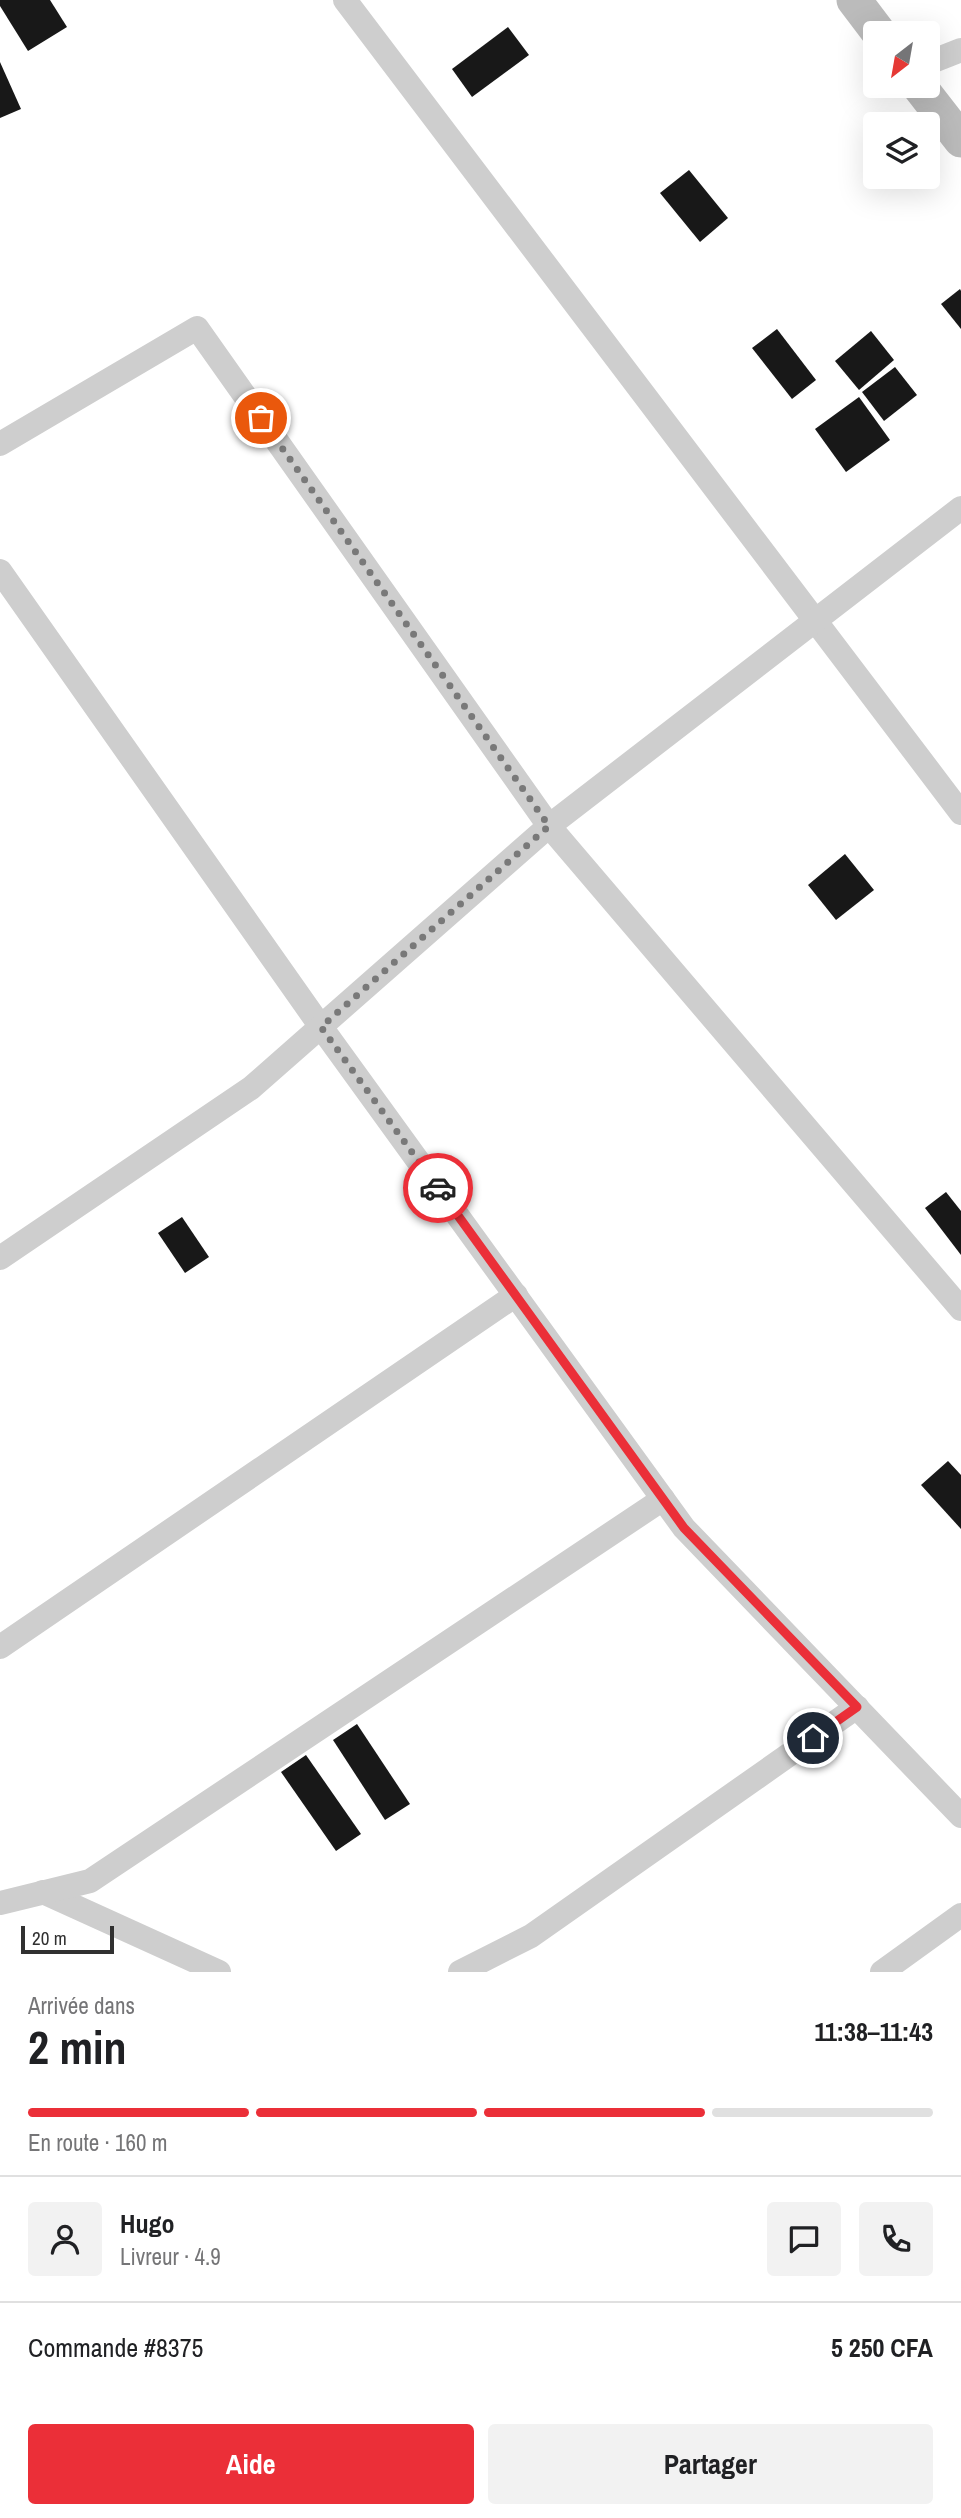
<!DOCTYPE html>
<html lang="fr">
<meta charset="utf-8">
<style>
body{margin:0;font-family:"Archivo Narrow",sans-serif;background:#f2f2f2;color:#202124;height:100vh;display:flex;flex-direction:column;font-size:26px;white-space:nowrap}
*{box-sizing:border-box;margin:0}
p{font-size:23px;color:#757577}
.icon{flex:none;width:38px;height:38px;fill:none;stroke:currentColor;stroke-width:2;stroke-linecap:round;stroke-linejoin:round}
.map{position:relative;height:1972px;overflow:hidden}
.side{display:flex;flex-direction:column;background:#fff;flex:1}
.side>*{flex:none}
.needle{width:46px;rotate:211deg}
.buttons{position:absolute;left:863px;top:21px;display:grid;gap:14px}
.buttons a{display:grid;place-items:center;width:77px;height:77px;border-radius:7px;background:#fff;box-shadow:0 7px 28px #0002;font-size:35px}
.scale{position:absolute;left:21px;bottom:18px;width:93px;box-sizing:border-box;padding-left:7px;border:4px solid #313131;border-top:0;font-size:19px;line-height:24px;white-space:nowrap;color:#313131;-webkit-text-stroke:5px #fff;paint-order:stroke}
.pin{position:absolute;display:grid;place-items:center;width:60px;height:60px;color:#fff;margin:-30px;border:4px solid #fff;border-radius:50%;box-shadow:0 2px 7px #0007}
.courier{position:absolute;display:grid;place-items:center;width:70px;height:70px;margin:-35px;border:5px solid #eb2f38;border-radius:50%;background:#fff;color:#222;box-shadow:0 2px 9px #0007}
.head em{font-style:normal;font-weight:800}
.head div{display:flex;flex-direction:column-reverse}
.head{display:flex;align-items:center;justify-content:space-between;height:119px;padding:0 28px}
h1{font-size:46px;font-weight:800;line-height:52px}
.bar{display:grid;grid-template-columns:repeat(4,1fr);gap:10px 7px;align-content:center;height:84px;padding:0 28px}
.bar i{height:9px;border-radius:5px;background:#e0e0e0}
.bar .current{background:#eb2f38}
.bar p{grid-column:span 4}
.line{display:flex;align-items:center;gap:18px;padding:0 28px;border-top:2px solid #e0e0e0}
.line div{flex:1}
.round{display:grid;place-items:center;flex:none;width:74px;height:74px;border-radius:7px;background:#f2f2f2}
.button{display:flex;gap:14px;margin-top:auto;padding:14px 28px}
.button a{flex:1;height:80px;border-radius:7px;background:#eb2f38;color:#fff;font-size:28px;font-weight:800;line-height:80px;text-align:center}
.button a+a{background:#f2f2f2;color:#202124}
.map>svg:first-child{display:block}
</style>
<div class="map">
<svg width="961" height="1972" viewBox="0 0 961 1972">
<rect width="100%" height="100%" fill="#fff"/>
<!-- building -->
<g fill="#181818">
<polygon points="0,0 50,0 67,27 28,51 0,6"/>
<polygon points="508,27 529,55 472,97 452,69"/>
<polygon points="0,62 21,109 0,118"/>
<polygon points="689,170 728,218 700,242 660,193"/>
<polygon points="960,289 961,291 961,329 941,304"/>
<polygon points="777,329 816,380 792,399 752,348"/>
<polygon points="871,331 894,360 859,390 835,361"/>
<polygon points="895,367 917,395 884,421 862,392"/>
<polygon points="859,397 890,440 846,472 815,429"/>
<polygon points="845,854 874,890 836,920 808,885"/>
<polygon points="946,1192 961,1211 961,1255 925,1208"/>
<polygon points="182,1217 209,1257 185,1273 158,1233"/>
<polygon points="948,1461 961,1475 961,1529 921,1485"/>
<polygon points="357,1724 410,1804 385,1820 333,1740"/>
<polygon points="306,1755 361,1834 336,1851 281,1772"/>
</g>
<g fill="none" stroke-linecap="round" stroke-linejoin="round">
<!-- street -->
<g stroke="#cecece" stroke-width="24">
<polyline points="345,0 961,813"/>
<polyline points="928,63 961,50"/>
<polyline points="0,444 197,328 549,826 961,1309"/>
<polyline points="0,571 321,1027 684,1528 961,1816"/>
<polyline points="0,1258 251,1088 549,826 961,508"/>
<polyline points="0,1647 516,1295"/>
<polyline points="43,1892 219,1972"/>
<polyline points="0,1903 90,1881 663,1499"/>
<polyline points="460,1972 531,1936 857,1707"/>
<polyline points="882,1972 961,1915"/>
</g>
<!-- secondary -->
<g stroke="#bbb" stroke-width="35">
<polyline points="854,0 879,33"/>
<polyline points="919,86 961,140"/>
</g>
</g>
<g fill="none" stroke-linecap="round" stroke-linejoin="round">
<!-- done -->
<polyline stroke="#797979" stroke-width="7" stroke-dasharray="0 12.6" points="261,418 549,826 321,1027 438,1188"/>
<!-- route -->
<polyline stroke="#eb2f38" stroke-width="9" points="438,1188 684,1528 857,1707 813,1738"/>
</g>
</svg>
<div class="buttons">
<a><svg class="needle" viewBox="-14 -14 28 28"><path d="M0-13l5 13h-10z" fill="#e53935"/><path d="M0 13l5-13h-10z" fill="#757577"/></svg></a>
<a><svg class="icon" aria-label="layers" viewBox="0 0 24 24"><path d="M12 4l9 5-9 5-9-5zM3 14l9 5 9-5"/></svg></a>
</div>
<div class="scale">20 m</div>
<div class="pin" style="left:261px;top:418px;background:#ea580c"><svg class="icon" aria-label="bag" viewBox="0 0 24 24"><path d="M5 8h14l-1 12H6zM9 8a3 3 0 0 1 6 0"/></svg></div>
<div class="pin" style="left:813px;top:1738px;background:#1f2937"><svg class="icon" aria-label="home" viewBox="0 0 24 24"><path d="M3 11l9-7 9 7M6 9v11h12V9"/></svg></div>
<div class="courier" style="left:438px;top:1188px"><svg class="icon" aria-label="car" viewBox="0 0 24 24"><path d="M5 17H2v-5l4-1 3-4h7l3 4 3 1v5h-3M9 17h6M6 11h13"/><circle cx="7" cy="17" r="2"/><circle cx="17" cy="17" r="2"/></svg></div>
</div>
<section class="side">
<div class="head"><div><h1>2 min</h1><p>Arrivée dans</p></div><em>11:38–11:43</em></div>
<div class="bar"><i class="current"></i><i class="current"></i><i class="current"></i><i></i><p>En route · 160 m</p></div>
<div class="line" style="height:126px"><a class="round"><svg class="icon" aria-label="person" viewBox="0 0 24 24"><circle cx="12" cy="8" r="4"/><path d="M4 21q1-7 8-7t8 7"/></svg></a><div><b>Hugo</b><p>Livreur · 4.9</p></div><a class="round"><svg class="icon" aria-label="chat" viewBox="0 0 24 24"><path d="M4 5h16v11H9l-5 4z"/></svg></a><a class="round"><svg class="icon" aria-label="phone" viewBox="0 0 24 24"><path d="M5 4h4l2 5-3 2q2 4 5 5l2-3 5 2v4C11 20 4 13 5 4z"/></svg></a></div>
<div class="line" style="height:91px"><div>Commande #8375</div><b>5 250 CFA</b></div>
<div class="button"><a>Aide</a><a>Partager</a></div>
</section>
